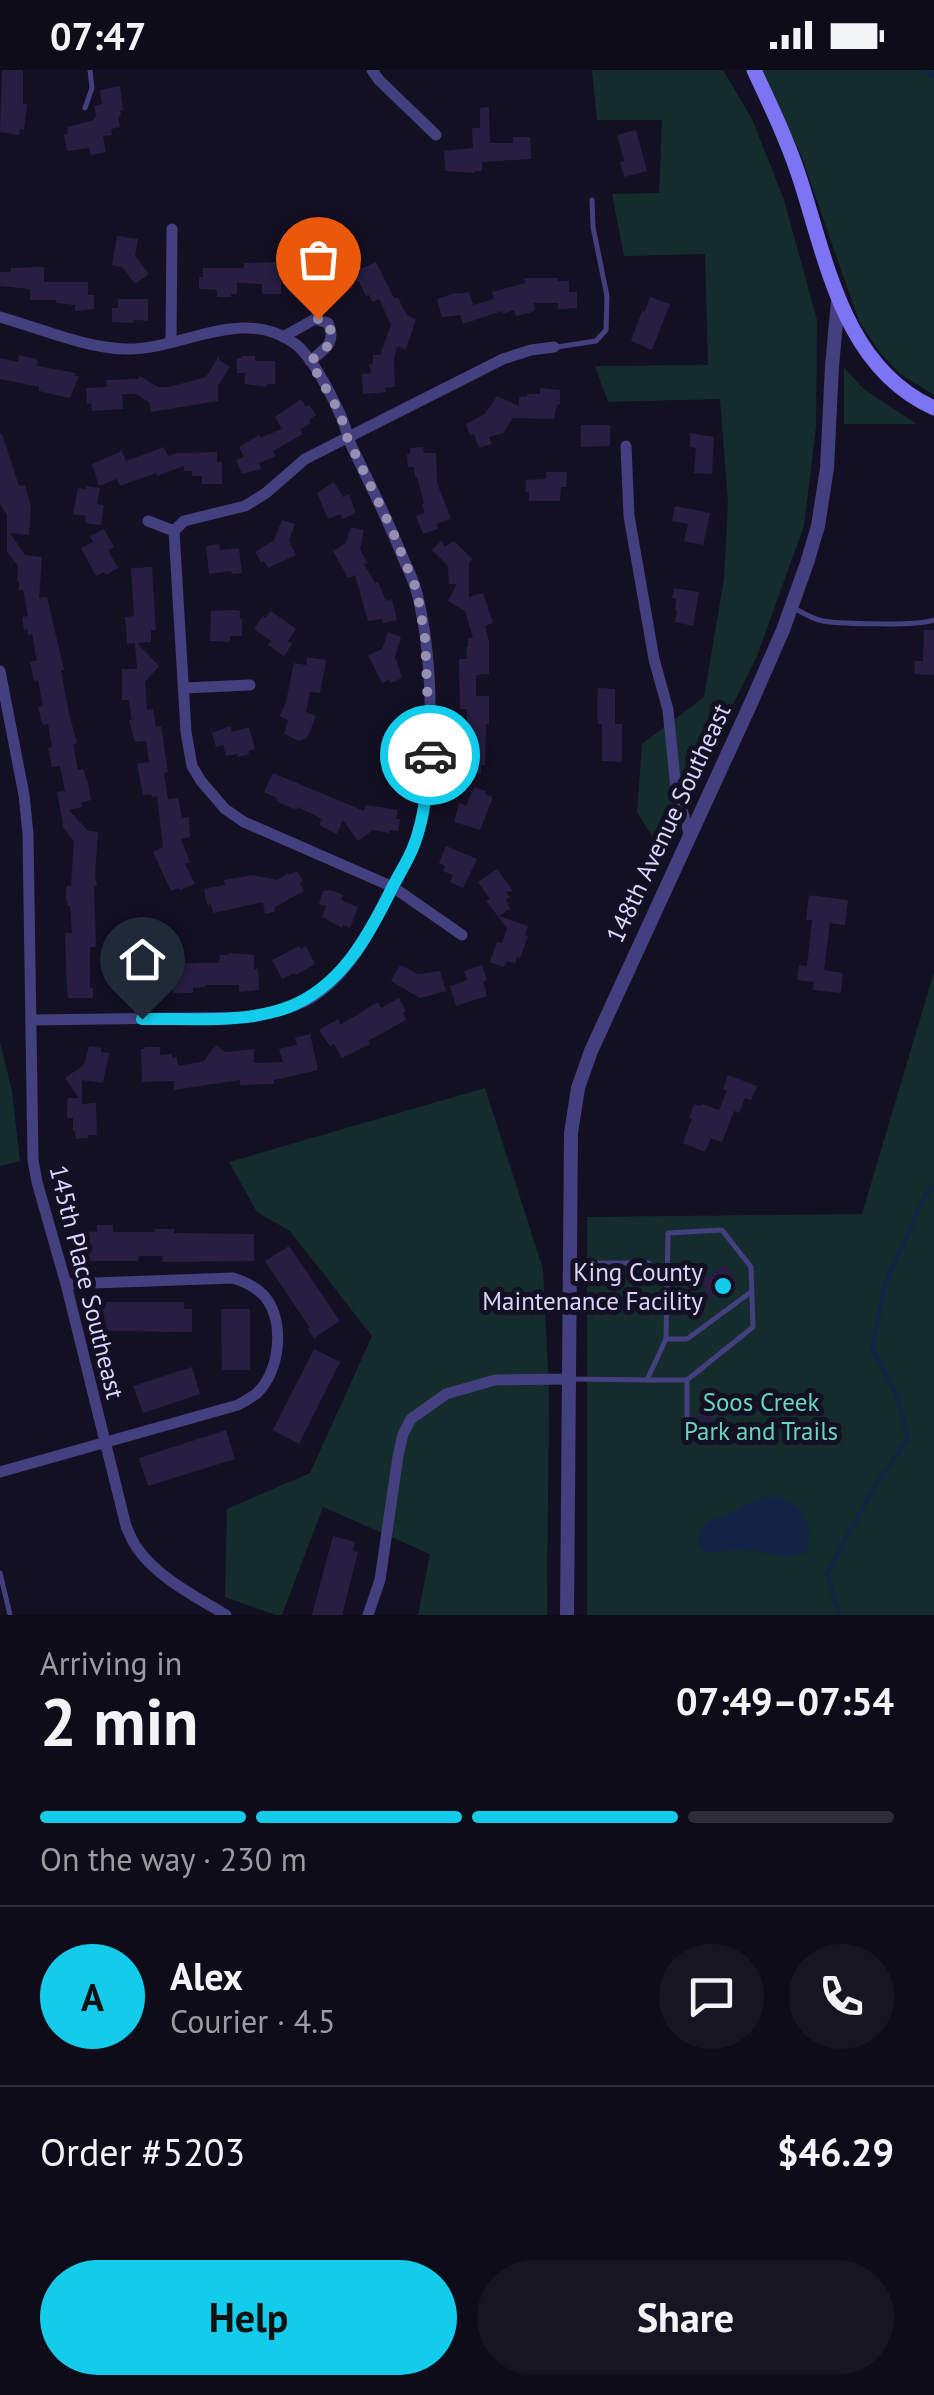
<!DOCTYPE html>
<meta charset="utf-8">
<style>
body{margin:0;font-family:"PT Sans",sans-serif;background:#181523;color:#f1f3f6;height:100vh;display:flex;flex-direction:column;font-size:38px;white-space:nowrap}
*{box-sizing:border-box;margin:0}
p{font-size:32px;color:#9b9ba2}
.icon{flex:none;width:55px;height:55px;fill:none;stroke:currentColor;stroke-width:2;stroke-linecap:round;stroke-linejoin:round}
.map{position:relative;height:1545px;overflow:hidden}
.side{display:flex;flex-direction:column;background:#0f0c1a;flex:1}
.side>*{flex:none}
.pin{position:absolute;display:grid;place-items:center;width:85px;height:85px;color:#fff;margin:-102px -42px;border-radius:50% 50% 50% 0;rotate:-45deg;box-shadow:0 0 10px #0007}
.pin .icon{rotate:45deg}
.courier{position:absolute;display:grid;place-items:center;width:100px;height:100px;margin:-50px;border:8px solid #13cbea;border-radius:50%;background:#fff;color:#222;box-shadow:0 2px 12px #0007}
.overview em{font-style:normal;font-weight:700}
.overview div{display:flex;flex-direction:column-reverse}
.overview{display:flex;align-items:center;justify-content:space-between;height:170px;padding:0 40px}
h1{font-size:65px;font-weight:700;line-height:75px}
.bar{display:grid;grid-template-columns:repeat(4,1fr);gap:15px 10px;align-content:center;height:120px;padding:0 40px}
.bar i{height:12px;border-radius:8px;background:#2f2c39}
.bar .current{background:#13cbea}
.bar p{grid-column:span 4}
.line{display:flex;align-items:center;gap:25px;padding:0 40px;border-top:2px solid #2f2c39}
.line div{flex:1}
.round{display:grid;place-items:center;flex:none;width:105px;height:105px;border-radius:52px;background:#181523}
.primary-button{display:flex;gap:20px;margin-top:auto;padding:20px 40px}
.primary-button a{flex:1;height:115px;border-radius:60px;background:#13cbea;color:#111;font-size:40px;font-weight:700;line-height:115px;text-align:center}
.primary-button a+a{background:#181523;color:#f1f3f6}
.status{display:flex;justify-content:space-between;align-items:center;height:70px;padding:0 50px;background:#0f0c1a;direction:ltr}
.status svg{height:28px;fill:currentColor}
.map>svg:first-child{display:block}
</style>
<div class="status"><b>07:47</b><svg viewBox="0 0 49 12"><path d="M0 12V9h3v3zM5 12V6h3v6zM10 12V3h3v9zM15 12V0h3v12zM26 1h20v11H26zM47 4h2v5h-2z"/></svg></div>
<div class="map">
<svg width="934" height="1545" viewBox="0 0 934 1545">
<rect width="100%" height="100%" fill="#141023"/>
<!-- green -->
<g fill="#142c2c">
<polygon points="592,0 723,0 752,49 784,130 817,250 816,357 804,456 757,586 703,696 663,784 637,742 642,674 704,627 724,509 728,432 720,329 608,332 595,296 708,295 705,184 624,186 612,124 659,123 662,50 597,50"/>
<polygon points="762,0 934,0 934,325 899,303 878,280 859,251 801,85"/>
<polygon points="844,298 865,320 917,354 844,354"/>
<polygon points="934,902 934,1545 587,1545 587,1147 862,1144"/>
<polygon points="0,972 12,1021 20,1091 0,1096"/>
<polygon points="485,1018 543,1199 549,1321 547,1545 418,1545 430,1484 323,1437 282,1545 276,1545 225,1527 227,1439 310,1403 372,1266 290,1161 257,1142 229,1092"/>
</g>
<!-- water -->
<path fill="#122345" d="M772,1427c29,3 43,27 34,55 -20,11 -38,-1 -59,-2 -14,0 -28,2 -43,2l-6,-7c0,-27 16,-24 34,-33 14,-8 23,-13 40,-15z"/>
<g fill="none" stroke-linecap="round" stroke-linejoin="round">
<!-- stream -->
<g stroke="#122345" stroke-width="4">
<polyline points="925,0 934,7"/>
<polyline points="839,1545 827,1503 872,1421 908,1368 897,1326 872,1279 885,1213 925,1126 934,1116"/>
</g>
</g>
<!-- building -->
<g fill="#271e42">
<polygon points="2,0 23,0 23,34 27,34 24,60 20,59 19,65 0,62"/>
<polygon points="120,16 123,40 120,41 121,46 118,47 120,57 111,59 112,65 103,66 106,82 91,85 89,78 67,81 64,65 68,64 67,57 94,50 94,47 96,47 94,36 102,34 100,20"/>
<polygon points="489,37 490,73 513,73 513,67 530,67 531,89 482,92 482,101 475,101 475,103 445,101 444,81 473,78 472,58 480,58 480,38"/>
<polygon points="636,60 647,101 624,107 620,92 624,91 617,65"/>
<polygon points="117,166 138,169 135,186 149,204 135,214 122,197 112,195"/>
<polygon points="299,180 329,180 329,183 345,188 343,192 363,198 376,192 394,228 398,228 407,245 416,249 406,279 397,276 394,289 395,317 385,318 386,322 363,324 362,304 371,303 369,294 373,294 373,285 380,285 391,255 379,229 372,232 369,225 366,226 359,212 336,204 336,208 316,209 316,203 295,201 295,188 299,188"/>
<polygon points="282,192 281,224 262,224 262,214 237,213 237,224 231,224 231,227 217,227 217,220 199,219 199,207 203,207 203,198 244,198 244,193"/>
<polygon points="44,197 44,212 88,212 88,225 94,225 94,239 75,241 75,235 56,233 56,230 30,230 30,219 0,216 0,202 11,202 11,198"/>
<polygon points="524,208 558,208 558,211 569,211 569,222 577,222 577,238 558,239 558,233 534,233 535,240 530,243 516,246 514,240 503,244 502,241 463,254 460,245 442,247 437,229 456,223 458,224 469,222 473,235 494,229 492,222 525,213"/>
<polygon points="650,227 670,234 652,280 631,271 642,241 645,242"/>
<polygon points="118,229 148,229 148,251 133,250 134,253 112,252 112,238 118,238"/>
<polygon points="19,285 38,290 37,296 76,303 75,306 79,306 70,328 39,321 39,317 0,309 0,288 18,292"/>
<polygon points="219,286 219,290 230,297 218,316 218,331 151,342 149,332 136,324 122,324 123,339 92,341 91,333 87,334 86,318 107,317 106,310 138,309 140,306 158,317 169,317 206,307"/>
<polygon points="242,286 255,286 255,291 275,291 275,314 267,314 267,317 245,314 245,303 237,303 237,288 242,288"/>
<polygon points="540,318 560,320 560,334 557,335 554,349 513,348 503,363 489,367 492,374 479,378 474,364 470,366 466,354 485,344 497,326 519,336 519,327 527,326 527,324 540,324"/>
<polygon points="301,329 306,337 309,335 316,345 309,350 311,353 300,360 303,364 273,381 276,386 259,393 261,399 242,404 236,390 244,387 239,377 259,365 260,368 282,359 275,347"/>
<polygon points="581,355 610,355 610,376 581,377"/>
<polygon points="690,363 714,367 712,404 694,403 696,378 690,377"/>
<polygon points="0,364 2,364 19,416 25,415 31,437 29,465 10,463 25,485 42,487 39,528 47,527 64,600 61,600 69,644 77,673 73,674 78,700 83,699 88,713 91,730 81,733 82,737 69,740 88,761 98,762 95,806 97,816 94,816 96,877 90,877 90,918 93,918 93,928 68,928 67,921 65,863 72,863 70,836 68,836 66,829 66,816 71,816 74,771 62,756 63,754 57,722 65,721 60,696 52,697 51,692 48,678 52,677 48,654 43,655 41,649 38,637 43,636 38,610 34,611 30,592 37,590 32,564 28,565 27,559 24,560 22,547 28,546 23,520 19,520 19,512 17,511 18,496 7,482 7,445 0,434"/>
<polygon points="164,377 168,386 177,383 217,382 217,392 222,392 222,414 202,414 202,406 192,406 192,401 184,401 184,396 157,406 156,403 120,416 117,409 99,416 92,394 122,381 126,391"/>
<polygon points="423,377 424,383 436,383 437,413 451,449 436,454 438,459 423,464 416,446 425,443 422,434 424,433 417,407 415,407 414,397 408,397 407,384 410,384 410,378"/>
<polygon points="546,402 567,402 566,417 561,417 560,431 529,431 529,422 525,422 526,410 546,409"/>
<polygon points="334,412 343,427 349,424 356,443 343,449 340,444 328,449 317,423"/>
<polygon points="86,416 100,418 97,434 104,435 101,455 85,453 86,446 73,444 78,418 86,419"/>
<polygon points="675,436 710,443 703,475 684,471 688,454 672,451"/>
<polygon points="282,450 295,454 289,471 296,485 268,498 264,491 261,492 255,482 274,470"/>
<polygon points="351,457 364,460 360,479 367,493 364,494 375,513 378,512 386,531 392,529 397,550 383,553 382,549 368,551 355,505 348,508 333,481 346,473"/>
<polygon points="104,459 114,477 108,480 118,498 106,505 104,502 96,506 81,478 93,472 90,466"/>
<polygon points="442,470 444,477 454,471 472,489 469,492 469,527 483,523 493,553 485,556 489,571 489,604 476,605 476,626 489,626 489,654 486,654 485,695 481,695 481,704 463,704 464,697 461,697 464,665 467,665 467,639 460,639 459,589 467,589 466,577 468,577 468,568 473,568 465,541 448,531 457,514 449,514 448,496 432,480"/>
<polygon points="219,474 220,480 239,478 242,503 232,504 231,501 209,504 206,476"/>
<polygon points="152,497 156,560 151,560 151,572 137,573 159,596 145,612 147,640 153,639 156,657 161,656 168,702 164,703 168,729 178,728 182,748 189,747 190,767 181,769 190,792 185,794 195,814 180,820 179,818 171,821 153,782 163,777 157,726 152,727 151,724 143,725 137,694 149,692 146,671 135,672 129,650 132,650 129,630 122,630 122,599 137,599 135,573 127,574 126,556 125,547 134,546 131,498"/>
<polygon points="674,518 699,522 693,556 675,552 677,540 675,540 676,529 672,528"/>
<polygon points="235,540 240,541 240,549 242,549 242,566 230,566 230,572 210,571 211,541"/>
<polygon points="271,541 296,559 288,571 292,574 284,586 268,575 271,571 254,559 263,546 265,548"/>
<polygon points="924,560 934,560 934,605 914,604 915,591 923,591"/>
<polygon points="388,562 401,567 395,587 402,608 391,613 389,610 382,613 368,585 382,579"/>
<polygon points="307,587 326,590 320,623 310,622 306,642 316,646 307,668 299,671 284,664 288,650 280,646 286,632 294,593 306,595"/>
<polygon points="598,618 615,619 615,654 622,654 622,692 602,691 602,654 598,654 597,638"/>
<polygon points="230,656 232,662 249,657 255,679 248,681 249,684 238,687 237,684 226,686 223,675 216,677 212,663"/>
<polygon points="273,703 364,741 366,735 398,740 396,749 400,749 398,761 390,760 389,763 373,760 358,771 343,750 337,764 319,755 322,749 298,737 297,739 291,738 276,731 277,728 264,722"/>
<polygon points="474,717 486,721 485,724 493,727 480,760 454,752 459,733 466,736"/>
<polygon points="446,776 477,789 463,818 450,812 453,805 443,801 445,796 439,793"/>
<polygon points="497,799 513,821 506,822 510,827 506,829 510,839 499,846 528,856 525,865 528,866 520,888 517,887 515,894 507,891 504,897 490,892 497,872 502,873 507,858 486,831 490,829 478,812"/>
<polygon points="297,801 303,811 300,813 304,821 275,837 274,842 265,844 263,832 213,843 211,834 208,835 206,831 204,819 225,815 224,810 253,805 277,810 288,803 289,805"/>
<polygon points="330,820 343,825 341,830 358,837 350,858 343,855 342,858 322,847 326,836 319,834 323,821"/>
<polygon points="809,825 848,830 845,855 830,853 824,900 843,903 841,923 813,920 814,912 797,910 799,895 807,896 812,850 806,850"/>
<polygon points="299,876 301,879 306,876 315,894 296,905 295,903 282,909 272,890"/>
<polygon points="229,883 254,885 254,900 258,898 259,920 239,922 239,915 205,915 205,917 193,918 193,923 173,923 173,918 144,918 144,923 125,924 124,909 129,909 130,894 219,893 220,885 229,885"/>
<polygon points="400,895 418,904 440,901 446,921 420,928 391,911"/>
<polygon points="482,895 487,910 483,912 487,926 456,936 450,916 467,910 464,901"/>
<polygon points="399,928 406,941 403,943 406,950 368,971 370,974 342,988 334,974 330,976 319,960 338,949 340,955 378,932 381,938"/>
<polygon points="310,964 318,1000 274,1010 274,1014 240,1015 240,1010 174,1020 174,1011 142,1012 141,979 145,979 145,977 160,977 160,985 172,984 172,988 177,987 178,996 204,991 216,975 225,982 254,979 254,993 283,992 279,979 297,975 295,968"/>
<polygon points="89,976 101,978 101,982 109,983 103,1013 82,1010 82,1034 96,1033 97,1065 88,1065 88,1068 76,1069 75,1060 73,1061 73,1048 67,1048 67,1034 68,1028 79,1028 65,1008 84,995"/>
<polygon points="728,1005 757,1016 751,1030 745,1028 739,1043 734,1041 722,1072 711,1068 705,1082 683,1073 692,1049 689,1048 694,1034 700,1036 702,1034 719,1040 727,1021 723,1019"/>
<polygon points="97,1155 113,1155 113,1162 155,1162 155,1159 174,1159 174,1163 254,1164 254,1191 162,1192 163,1186 139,1186 138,1191 88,1191 87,1185 80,1185 80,1161 97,1162"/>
<polygon points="289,1176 340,1251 314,1268 308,1259 310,1258 265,1191"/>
<polygon points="725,1194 737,1212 712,1229 700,1211"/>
<polygon points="101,1232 184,1232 184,1239 192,1239 192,1262 100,1261"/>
<polygon points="221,1239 250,1239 250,1300 222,1300"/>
<polygon points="314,1279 340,1292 299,1374 273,1360"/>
<polygon points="192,1297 200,1324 143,1343 133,1316"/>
<polygon points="702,1327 716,1330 708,1366 694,1362"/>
<polygon points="226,1360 235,1389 148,1416 139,1388"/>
<polygon points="333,1466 355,1472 353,1481 358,1482 342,1545 312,1545"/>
</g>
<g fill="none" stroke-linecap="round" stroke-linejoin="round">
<!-- service -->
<g stroke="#443f7e" stroke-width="5">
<polyline points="85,38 92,18 90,0"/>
<polyline points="557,277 596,271 606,260 607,226 593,157 592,130"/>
<path d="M794,538c9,5 18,11 29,13 18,3 97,5 111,-1"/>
<polyline points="573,1193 649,1193"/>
<polyline points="666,1269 687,1269 751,1222"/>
<polyline points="572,1309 647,1310 666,1269 668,1163 722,1160 751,1197 753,1257 687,1310 687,1346"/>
<polyline points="647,1310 687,1310"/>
<polyline points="0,1503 10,1545"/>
</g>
<!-- minor -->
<g stroke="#443f7e" stroke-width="11">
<polyline points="372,0 379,10 436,65"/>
<path d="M0,247c39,11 85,31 125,32 56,2 115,-44 169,-6 17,12 36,49 45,69 6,11 8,24 13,35 18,37 36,73 51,111 5,11 11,23 14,35 17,67 19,184 -2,249 -8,23 -23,46 -34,68 -15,31 -39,69 -70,88 -17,10 -38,14 -58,19l-222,3"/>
<path d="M283,267l32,-18 13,4c9,20 -3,26 -18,38"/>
<polyline points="171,272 172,159"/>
<polyline points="626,376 629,446 654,589 668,640 676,719 689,763"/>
<polyline points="148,451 174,461"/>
<polyline points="174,461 186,662 192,696 201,711 225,739 244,752 393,817 462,865"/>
<polyline points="174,461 184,451 245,436 266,423 305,389 503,289 531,280 554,277"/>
<path d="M0,601l24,124 4,39 5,326 4,22 29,102 60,242c3,7 6,15 11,22 20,29 59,49 89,67"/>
<polyline points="184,618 250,615"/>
<path d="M0,1402l238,-67c6,-4 14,-7 19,-12 23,-22 28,-70 9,-95 -9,-11 -20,-16 -33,-20l-167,6"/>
<polyline points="368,1545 380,1510 398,1386 403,1364 411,1349 446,1324 495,1310 569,1309"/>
</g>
<!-- tertiary -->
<polyline stroke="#443f7e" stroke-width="14" points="567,1545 571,1063 578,1018 591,981 751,633 783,560 807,493 818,456 827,398 832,296 838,231"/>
<!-- secondary -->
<path stroke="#7d74f4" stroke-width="15" d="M754,0c16,34 33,70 45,106 28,85 44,191 135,232"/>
</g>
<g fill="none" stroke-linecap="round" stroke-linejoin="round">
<!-- done -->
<path stroke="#9590b0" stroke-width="10" stroke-dasharray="0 18" d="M318,249l10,4c9,20 -3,27 -18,38l30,52 7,24 45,93 25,61 8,47 5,117"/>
<!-- route -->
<path stroke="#13cbea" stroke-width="12" d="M142,949c47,-1 99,5 144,-11 55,-20 83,-73 107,-122 7,-14 16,-27 21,-41 11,-28 13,-60 16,-90"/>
</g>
<!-- markers -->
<circle fill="#13cbea" stroke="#141023" stroke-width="4" cx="723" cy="1216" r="10"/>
<g text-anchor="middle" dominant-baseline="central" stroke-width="10" stroke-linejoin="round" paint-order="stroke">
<!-- street labels -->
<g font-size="25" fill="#dbd5fc" stroke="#141023">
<text transform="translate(668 753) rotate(-65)">148th Avenue Southeast</text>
<text transform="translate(87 1212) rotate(76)">145th Place Southeast</text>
</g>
<!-- poi labels -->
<g font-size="25" fill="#dbd5fc" stroke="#141023" text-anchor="end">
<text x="703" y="1202">King County<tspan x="703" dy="29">Maintenance Facility</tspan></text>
</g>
<!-- park labels -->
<g font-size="25" fill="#67d6bf" stroke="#141023">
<text x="761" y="1332">Soos Creek<tspan x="761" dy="29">Park and Trails</tspan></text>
</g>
</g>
</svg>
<div class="pin" style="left:318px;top:249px;background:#ea580c"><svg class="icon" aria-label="bag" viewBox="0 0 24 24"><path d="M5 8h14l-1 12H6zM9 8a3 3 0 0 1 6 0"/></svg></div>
<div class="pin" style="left:142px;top:949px;background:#1f2937"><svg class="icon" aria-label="home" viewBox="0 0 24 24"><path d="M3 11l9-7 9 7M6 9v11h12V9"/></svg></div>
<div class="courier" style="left:430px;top:685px"><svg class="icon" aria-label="car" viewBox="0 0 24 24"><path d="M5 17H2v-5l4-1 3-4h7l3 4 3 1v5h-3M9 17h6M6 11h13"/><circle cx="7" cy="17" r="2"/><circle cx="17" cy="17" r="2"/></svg></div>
</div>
<section class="side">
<div class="overview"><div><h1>2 min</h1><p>Arriving in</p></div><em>07:49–07:54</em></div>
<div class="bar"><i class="current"></i><i class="current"></i><i class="current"></i><i></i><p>On the way · 230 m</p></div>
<div class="line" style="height:180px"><b class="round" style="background:#13cbea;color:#111">A</b><div><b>Alex</b><p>Courier · 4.5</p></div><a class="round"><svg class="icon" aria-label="chat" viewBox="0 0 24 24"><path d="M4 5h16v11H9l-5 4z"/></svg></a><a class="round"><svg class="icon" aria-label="phone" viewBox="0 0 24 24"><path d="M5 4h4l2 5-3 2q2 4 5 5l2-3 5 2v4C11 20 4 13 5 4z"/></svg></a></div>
<div class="line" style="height:130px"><div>Order #5203</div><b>$46.29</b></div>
<div class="primary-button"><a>Help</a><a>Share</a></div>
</section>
